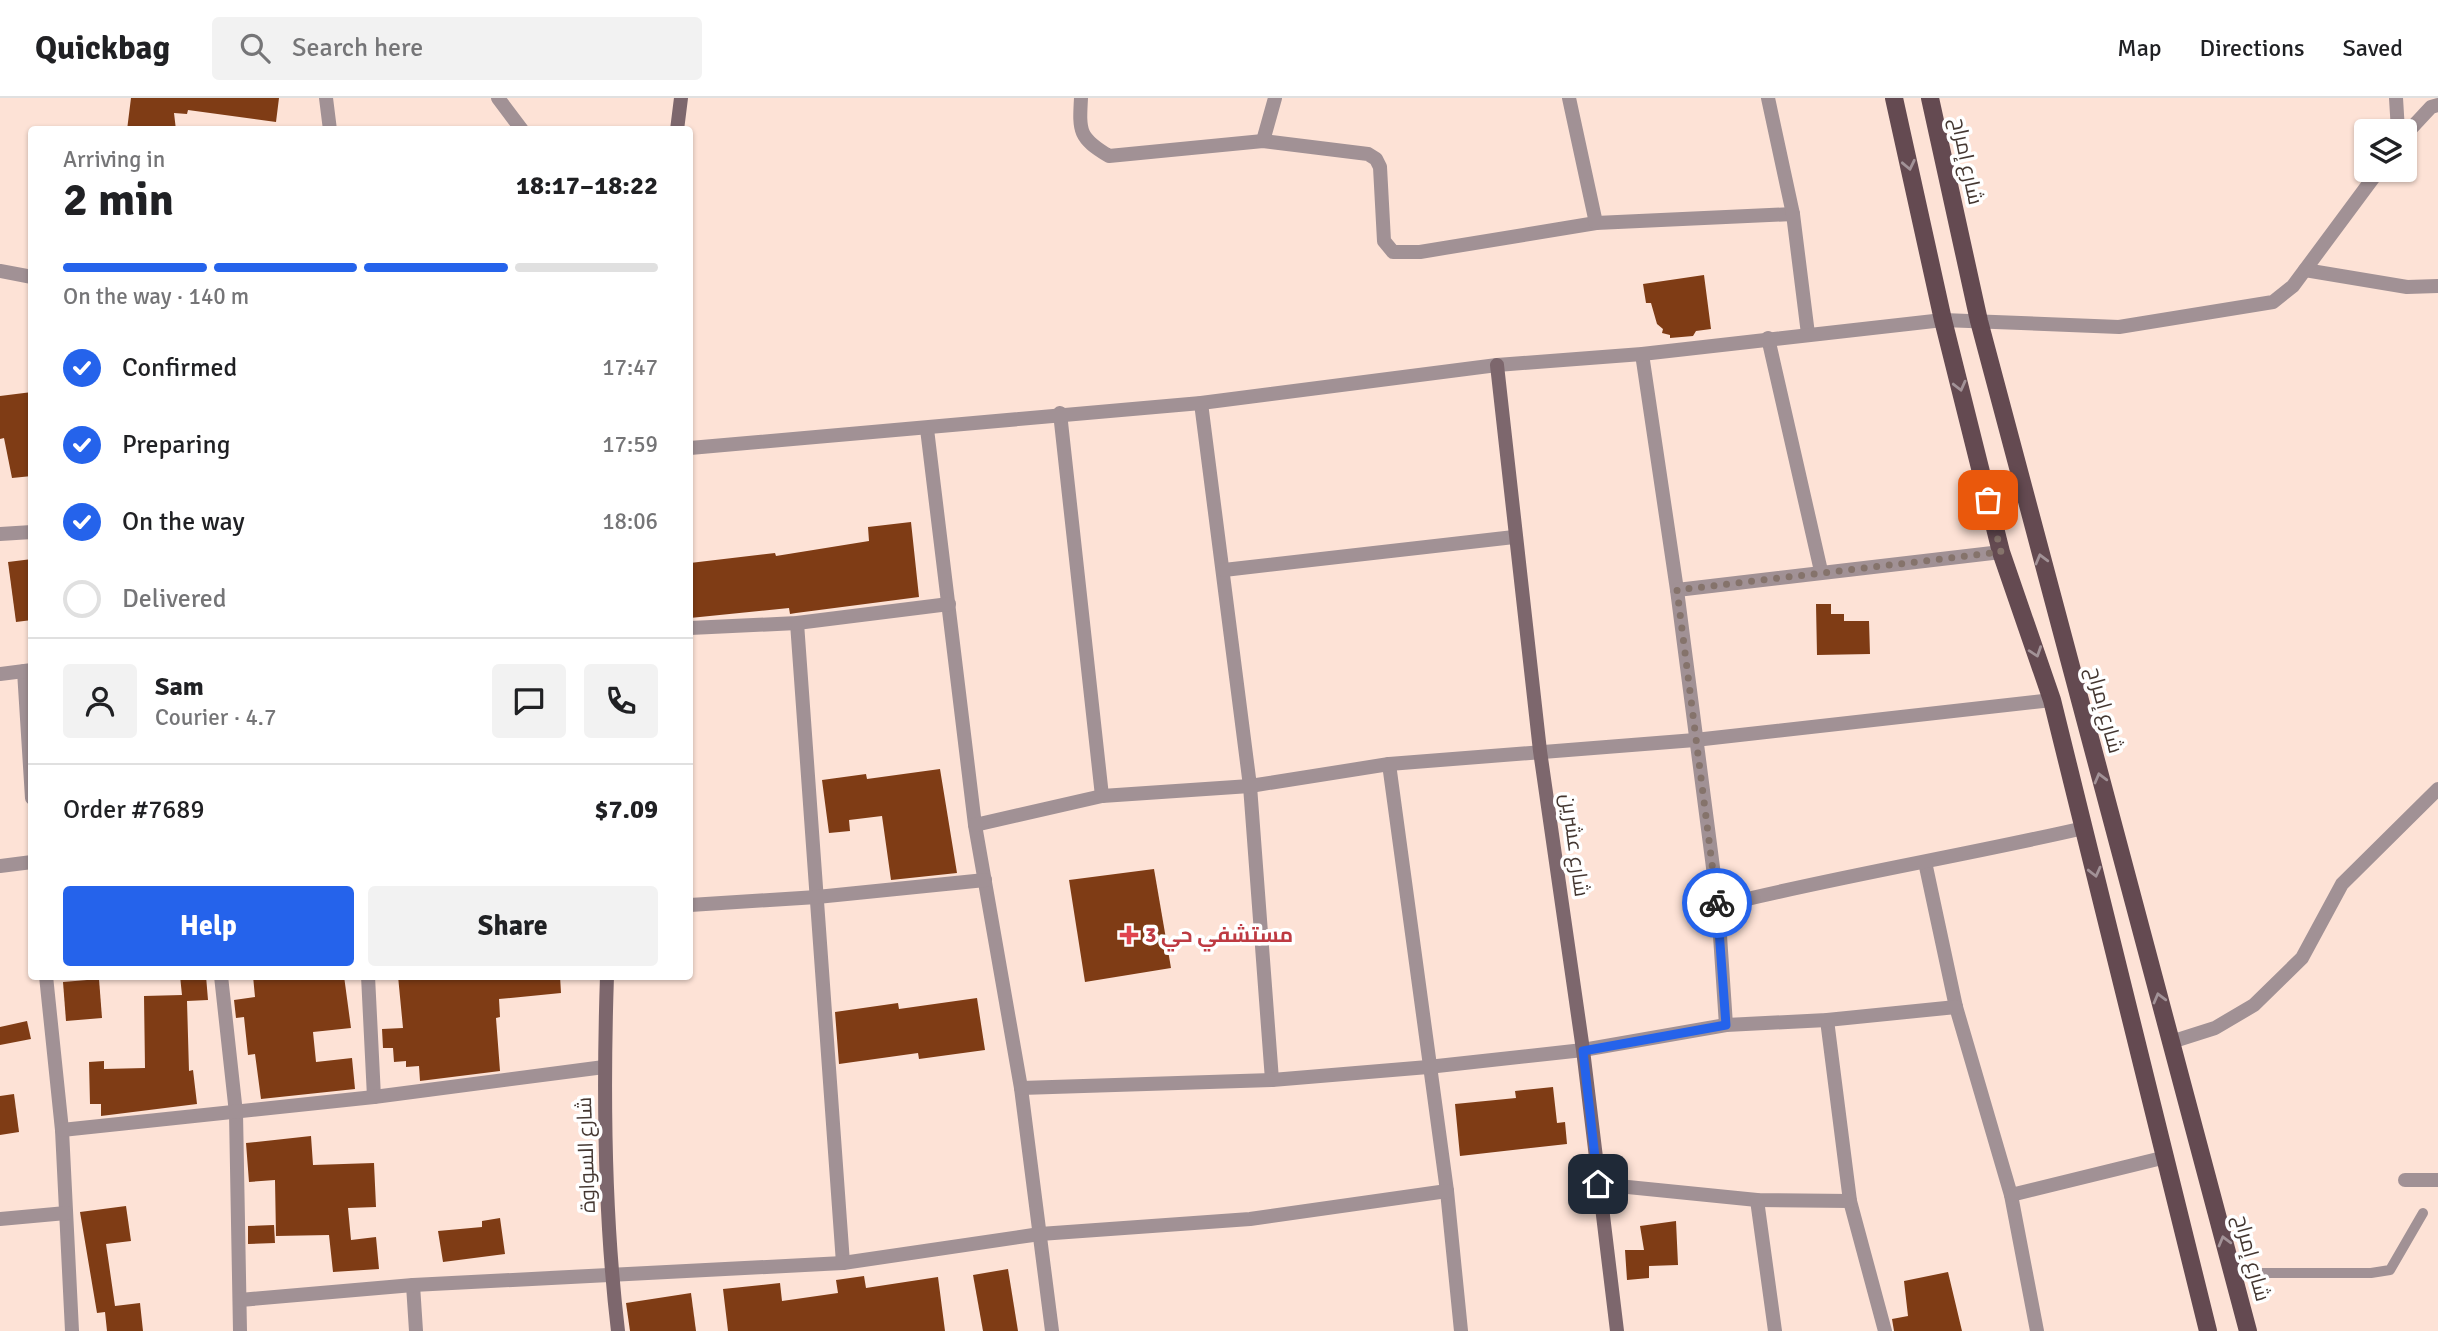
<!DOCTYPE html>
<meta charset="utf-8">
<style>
body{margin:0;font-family:Signika,Cairo,sans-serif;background:#f2f2f2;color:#202124;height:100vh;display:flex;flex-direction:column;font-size:26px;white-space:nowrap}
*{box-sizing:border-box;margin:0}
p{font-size:23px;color:#757577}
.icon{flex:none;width:38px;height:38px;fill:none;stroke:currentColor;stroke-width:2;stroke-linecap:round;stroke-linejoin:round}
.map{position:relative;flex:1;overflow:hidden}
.sheet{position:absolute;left:28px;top:28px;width:665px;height:854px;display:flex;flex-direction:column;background:#fff;border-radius:7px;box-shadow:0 2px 5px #0004}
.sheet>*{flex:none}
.fabs{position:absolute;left:2354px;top:21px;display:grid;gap:14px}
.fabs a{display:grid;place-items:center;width:63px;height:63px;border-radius:7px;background:#fff;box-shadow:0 2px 5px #0004;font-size:35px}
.pin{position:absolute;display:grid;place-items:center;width:60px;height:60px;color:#fff;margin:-30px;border-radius:14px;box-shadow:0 4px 10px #0006}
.courier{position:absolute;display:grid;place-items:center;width:70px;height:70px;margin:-35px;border:5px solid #2563eb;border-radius:50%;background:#fff;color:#222;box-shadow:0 2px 9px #0007}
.overview em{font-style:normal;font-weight:800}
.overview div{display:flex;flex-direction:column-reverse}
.overview{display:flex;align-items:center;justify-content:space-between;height:119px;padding:0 35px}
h1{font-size:46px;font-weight:800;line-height:52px}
.bar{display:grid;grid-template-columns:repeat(4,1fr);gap:10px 7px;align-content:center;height:84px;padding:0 35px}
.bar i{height:9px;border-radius:5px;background:#e0e0e0}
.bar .current{background:#2563eb}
.bar p{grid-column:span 4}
.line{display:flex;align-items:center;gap:18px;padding:0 35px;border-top:2px solid #e0e0e0}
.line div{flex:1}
.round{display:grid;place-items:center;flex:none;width:74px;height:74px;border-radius:7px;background:#f2f2f2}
ol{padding:0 35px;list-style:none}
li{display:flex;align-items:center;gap:21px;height:77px}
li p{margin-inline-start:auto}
li .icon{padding:7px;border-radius:50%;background:#2563eb;color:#fff;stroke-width:4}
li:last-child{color:#757577}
li i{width:38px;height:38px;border:4px solid #e0e0e0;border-radius:50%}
.button{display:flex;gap:14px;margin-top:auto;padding:14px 35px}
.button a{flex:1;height:80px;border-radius:7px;background:#2563eb;color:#fff;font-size:28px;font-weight:800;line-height:80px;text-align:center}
.button a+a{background:#f2f2f2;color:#202124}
header{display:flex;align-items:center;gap:42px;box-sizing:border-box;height:98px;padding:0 35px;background:#fff;border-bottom:2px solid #e0e0e0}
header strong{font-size:33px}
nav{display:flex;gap:38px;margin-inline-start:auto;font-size:24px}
.search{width:490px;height:63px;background:#f2f2f2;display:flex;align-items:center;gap:18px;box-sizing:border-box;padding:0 24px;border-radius:7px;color:#757577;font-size:26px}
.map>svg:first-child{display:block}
</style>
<header>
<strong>Quickbag</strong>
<div class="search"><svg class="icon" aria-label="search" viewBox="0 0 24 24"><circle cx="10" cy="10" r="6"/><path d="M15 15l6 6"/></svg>Search here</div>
<nav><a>Map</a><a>Directions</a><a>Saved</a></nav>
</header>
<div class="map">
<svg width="2438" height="1233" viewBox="0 0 2438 1233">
<rect width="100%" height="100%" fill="#fde2d6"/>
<!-- building -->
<g fill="#7f3c15">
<polygon points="131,0 279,0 276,24 188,12 187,16 174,15 176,32 127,32"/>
<polygon points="1704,177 1711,231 1696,233 1693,238 1670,240 1670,237 1662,235 1663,231 1657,226 1651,205 1646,205 1643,186"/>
<polygon points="32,294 32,378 12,380 4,340 0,341 0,298"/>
<polygon points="911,424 919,499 796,515 790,516 789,510 690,520 690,465 775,455 776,458 869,443 868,429"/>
<polygon points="32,461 32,522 16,524 8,464"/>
<polygon points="1816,506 1831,506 1831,516 1844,516 1844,523 1869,523 1870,556 1817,557"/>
<polygon points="940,671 957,775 891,782 882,718 849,722 850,733 829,735 822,682 866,676 867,681"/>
<polygon points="1154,771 1171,870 1085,884 1069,782"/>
<polygon points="180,878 206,878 208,902 187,903 189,973 193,972 197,1006 101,1018 101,1006 90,1006 89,964 104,963 104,971 145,970 144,898 182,897"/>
<polygon points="253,878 344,878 351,930 313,934 316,964 352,960 355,991 261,1001 255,956 248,957 244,919 236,920 234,902 255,899"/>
<polygon points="398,878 560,878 561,895 499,901 500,919 496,920 500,973 420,983 419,968 406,969 406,963 394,964 393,950 383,950 382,931 403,930"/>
<polygon points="99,881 102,920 66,923 63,884"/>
<polygon points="977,900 985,952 919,961 918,955 839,966 835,914 898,905 899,911"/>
<polygon points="27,923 31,941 0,947 0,929"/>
<polygon points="1553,989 1557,1025 1565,1024 1567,1046 1460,1058 1455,1006 1516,1000 1515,993"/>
<polygon points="14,996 19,1034 0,1037 0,998"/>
<polygon points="311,1038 313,1067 374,1065 376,1109 348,1110 351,1142 376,1139 379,1171 333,1174 329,1137 276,1138 275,1082 249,1084 246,1045"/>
<polygon points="126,1108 131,1143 106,1146 115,1208 140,1205 143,1233 107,1233 105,1214 97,1215 80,1114"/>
<polygon points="500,1120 505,1156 443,1164 438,1133 482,1129 482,1123"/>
<polygon points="1676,1123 1678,1167 1649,1168 1649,1180 1627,1182 1625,1152 1644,1152 1640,1128"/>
<polygon points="274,1127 275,1145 248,1146 248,1128"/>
<polygon points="1008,1171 1018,1233 983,1233 973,1177"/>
<polygon points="1948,1174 1962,1233 1894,1233 1892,1221 1908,1218 1904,1183"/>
<polygon points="864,1178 866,1190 938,1179 945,1233 728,1233 723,1191 780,1185 782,1203 838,1195 836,1182"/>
<polygon points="691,1195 696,1233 630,1233 626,1205"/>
</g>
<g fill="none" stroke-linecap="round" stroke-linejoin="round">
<!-- lane -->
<polyline stroke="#a19195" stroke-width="10" points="2233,1175 2371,1175 2390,1172 2423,1115"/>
<!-- street -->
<g stroke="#a19195" stroke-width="14">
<polyline points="326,0 330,32"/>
<polyline points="498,0 522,32"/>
<path d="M1081,0c-2,34 -2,40 28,58l154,-15 105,13 8,5 4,8 4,74 9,11h27l176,-29"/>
<polyline points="1569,0 1596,125 1793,116"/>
<polyline points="1768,0 1793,116 1808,236"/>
<polyline points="2396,0 2398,33"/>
<polyline points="2404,38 2431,9 2438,7"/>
<polyline points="1263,43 1275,0"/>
<polyline points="2305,172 2407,189 2438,188"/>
<polyline points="0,173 32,179"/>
<polyline points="1768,240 1821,473"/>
<polyline points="1642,256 1677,492 1718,808 1726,927"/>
<polyline points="1201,305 1250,688 1272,982"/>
<polyline points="1060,315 1102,698"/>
<polyline points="927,331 975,727 1021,990 1052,1233"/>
<polyline points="690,350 1201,305 1497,267 1642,256 1943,222 2119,229 2273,204 2293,188 2379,72"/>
<polyline points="0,436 32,434"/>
<polyline points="1224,472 1514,439"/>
<polyline points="1677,492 2001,454"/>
<polyline points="797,525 843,1165"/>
<polyline points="690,530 797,525 949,506"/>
<polyline points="24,573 32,700"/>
<polyline points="0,576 32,572"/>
<polyline points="1389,666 1447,1093 1461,1233"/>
<polyline points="975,727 1102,698 1250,688 1389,666 1695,642 2052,602"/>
<polyline points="1925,764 1956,909 2011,1097 2037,1233"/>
<polyline points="0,768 32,764"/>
<polyline points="690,807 817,799 985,782"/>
<path d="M1718,808c121,-30 244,-50 366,-78"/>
<polyline points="46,878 62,1032 72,1233"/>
<polyline points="221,878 236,1015 240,1233"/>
<polyline points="368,878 374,999"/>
<polyline points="1827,922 1850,1103 1885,1233"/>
<polyline points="2171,944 2215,930 2254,907 2302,860 2342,786 2438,691"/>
<polyline points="1021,990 1272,982 1428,969 1583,952 1726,927 1827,922 1956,909"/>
<polyline points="62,1032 374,999 604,969"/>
<polyline points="2405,1082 2438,1082"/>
<polyline points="1598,1086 1757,1102 1850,1103"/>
<polyline points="2011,1097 2166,1059"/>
<polyline points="1757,1102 1775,1233"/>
<polyline points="0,1121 66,1115"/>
<polyline points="413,1187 416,1233"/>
<polyline points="240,1202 413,1187 843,1165 1040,1136 1250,1121 1447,1093"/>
</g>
<!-- secondary -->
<g stroke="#7d676d" stroke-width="14">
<polyline points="677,32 681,0"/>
<polyline points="1497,267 1540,653 1583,952 1617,1233"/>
<path d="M607,878c-4,118 -3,238 11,355"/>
</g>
<!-- primary -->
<g stroke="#644a51" stroke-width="18">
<polyline points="1894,0 1943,222 2001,454 2052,602 2208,1233"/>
<polyline points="1930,0 1979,223 2248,1233"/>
</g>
</g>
<!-- one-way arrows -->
<defs><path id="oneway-chevron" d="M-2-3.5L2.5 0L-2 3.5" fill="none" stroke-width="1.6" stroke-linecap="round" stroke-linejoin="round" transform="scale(1.75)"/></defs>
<g stroke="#a29297">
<use href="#oneway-chevron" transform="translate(1909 67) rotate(78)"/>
<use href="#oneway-chevron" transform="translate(1960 288) rotate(76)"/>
<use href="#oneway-chevron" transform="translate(2041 461) rotate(-105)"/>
<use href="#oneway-chevron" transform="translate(2036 554) rotate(71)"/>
<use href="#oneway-chevron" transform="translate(2100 680) rotate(-105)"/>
<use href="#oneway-chevron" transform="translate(2095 774) rotate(76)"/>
<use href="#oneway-chevron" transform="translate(2159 900) rotate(-105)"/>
<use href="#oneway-chevron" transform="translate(2224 1143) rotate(-105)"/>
</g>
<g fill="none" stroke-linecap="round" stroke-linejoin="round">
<!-- done -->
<polyline stroke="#85736b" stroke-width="7" stroke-dasharray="0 12.6" points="1717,805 1677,492 2001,454 1988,402"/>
<!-- route -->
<polyline stroke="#2563eb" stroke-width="9" points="1598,1086 1583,953 1726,927 1717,805"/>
</g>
<!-- markers -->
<path fill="#e0444e" stroke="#fff" stroke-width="2.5" d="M1125.5 826.5h7v7h7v7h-7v7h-7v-7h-7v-7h7z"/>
<g text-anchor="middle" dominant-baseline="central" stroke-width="7" stroke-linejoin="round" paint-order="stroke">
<!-- street labels -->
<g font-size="21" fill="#443731" stroke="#fff">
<text transform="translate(1967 63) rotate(78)">شارع إمراح</text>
<text transform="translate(2105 612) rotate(75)">شارع إمراح</text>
<text transform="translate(1575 747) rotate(82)">شارع عشرين</text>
<text transform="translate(586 1057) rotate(-92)">شارع السواوة</text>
<text transform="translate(2252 1160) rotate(75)">شارع إمراح</text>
</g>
<!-- health labels -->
<g font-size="21" font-weight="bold" fill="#be3a42" stroke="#fff" text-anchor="start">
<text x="1145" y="837">مستشفي حي 3</text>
</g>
</g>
</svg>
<div class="fabs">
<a><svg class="icon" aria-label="layers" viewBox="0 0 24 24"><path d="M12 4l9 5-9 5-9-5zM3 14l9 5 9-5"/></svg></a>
</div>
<div class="pin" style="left:1988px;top:402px;background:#ea580c"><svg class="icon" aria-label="bag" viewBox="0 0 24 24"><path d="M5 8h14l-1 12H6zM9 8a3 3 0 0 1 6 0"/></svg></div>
<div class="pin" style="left:1598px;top:1086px;background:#1f2937"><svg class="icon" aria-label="home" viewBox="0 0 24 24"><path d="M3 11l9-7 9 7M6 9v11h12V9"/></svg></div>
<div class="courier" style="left:1717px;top:805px"><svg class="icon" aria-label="bike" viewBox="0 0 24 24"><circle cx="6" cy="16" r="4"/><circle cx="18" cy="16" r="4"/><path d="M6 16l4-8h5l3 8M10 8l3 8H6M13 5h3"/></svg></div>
<section class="sheet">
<div class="overview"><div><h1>2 min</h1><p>Arriving in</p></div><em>18:17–18:22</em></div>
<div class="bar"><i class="current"></i><i class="current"></i><i class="current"></i><i></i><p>On the way · 140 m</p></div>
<ol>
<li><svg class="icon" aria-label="check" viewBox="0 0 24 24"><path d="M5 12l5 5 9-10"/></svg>Confirmed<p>17:47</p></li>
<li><svg class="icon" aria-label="check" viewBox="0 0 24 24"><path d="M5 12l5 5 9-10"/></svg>Preparing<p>17:59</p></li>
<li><svg class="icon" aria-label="check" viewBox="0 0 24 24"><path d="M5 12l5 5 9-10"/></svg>On the way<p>18:06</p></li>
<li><i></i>Delivered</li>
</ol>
<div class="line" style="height:126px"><a class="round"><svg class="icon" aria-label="person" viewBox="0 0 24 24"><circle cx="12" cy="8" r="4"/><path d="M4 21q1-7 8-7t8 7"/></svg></a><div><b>Sam</b><p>Courier · 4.7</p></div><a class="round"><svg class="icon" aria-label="chat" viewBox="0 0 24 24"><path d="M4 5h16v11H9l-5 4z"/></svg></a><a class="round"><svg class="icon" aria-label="phone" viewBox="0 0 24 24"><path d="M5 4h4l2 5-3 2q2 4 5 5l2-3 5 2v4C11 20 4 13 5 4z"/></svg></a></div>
<div class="line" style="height:91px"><div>Order #7689</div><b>$7.09</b></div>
<div class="button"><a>Help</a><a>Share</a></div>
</section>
</div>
